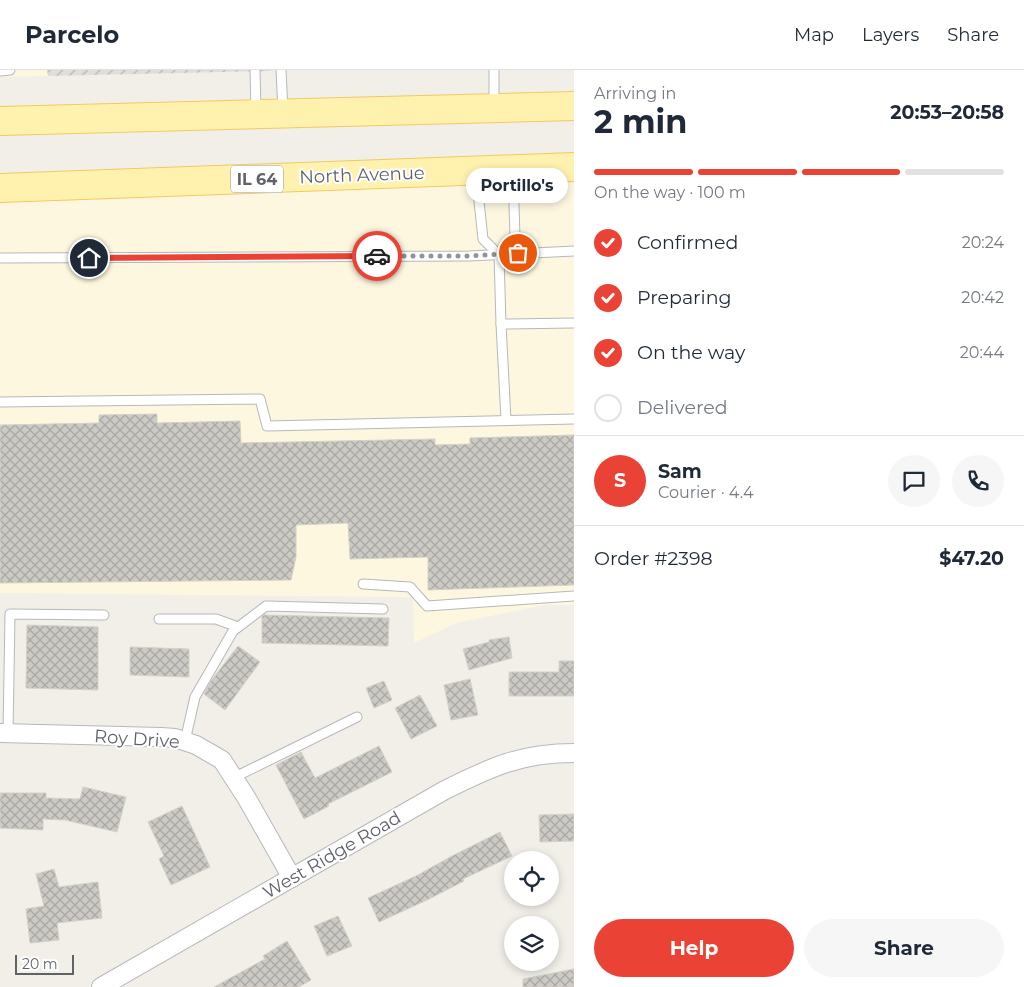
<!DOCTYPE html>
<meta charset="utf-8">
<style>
body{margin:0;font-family:Montserrat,sans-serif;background:#f6f6f7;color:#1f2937;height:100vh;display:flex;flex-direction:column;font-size:19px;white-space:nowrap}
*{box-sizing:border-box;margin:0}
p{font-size:16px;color:#747a83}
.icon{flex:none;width:28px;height:28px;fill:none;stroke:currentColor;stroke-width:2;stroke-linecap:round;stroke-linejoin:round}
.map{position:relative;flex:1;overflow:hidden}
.panel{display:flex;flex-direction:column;background:#fff;width:450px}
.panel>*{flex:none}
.fabs{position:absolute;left:504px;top:781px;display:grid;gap:10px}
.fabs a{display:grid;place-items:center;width:55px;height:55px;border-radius:50%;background:#fff;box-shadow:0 2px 8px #0003;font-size:25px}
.scale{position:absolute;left:15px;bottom:12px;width:59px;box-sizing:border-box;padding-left:5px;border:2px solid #5f6368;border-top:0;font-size:14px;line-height:18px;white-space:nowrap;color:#5f6368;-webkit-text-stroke:4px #fff;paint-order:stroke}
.pin{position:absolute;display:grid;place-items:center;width:42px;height:42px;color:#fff;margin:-21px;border:2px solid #fff;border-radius:50%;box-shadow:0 1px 5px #0007}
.courier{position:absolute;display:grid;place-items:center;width:50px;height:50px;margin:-25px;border:4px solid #ea4335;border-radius:50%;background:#fff;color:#222;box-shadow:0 1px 6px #0007}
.bubble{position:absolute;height:35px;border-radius:18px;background:#fff;box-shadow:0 2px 8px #0003;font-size:16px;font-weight:700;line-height:35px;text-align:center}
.headline em{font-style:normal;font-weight:700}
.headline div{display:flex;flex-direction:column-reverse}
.headline{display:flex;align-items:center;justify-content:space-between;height:85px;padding:0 20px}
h1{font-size:32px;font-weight:700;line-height:38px}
.bar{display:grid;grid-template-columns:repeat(4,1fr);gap:8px 5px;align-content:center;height:60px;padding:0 20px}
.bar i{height:6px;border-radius:4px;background:#e0e1e3}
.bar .on{background:#ea4335}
.bar p{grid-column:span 4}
.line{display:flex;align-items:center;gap:12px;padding:0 20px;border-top:1px solid #e0e1e3}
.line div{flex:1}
.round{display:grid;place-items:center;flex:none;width:52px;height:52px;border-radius:26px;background:#f6f6f7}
ol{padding:0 20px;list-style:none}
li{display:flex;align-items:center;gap:15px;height:55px}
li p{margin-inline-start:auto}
li .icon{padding:5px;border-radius:50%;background:#ea4335;color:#fff;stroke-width:4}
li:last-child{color:#747a83}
li i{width:28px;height:28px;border:2px solid #e0e1e3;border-radius:50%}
.primary-button{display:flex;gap:10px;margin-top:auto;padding:10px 20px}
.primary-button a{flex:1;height:58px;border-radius:30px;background:#ea4335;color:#fff;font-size:20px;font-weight:700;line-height:58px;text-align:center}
.primary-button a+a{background:#f6f6f7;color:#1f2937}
header{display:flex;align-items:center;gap:30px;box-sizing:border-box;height:70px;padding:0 25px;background:#fff;border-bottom:1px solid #e0e1e3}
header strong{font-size:24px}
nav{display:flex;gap:28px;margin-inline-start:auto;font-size:18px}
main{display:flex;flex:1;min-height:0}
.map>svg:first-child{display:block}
</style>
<header>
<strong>Parcelo</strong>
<nav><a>Map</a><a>Layers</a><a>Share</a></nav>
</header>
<main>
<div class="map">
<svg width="574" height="917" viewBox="0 0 574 917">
<defs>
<pattern id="industrial-furrows" width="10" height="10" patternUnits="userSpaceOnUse" patternTransform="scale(1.25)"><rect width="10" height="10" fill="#e0deda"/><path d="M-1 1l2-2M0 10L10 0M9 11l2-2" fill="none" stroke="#b9b8b5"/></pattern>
<pattern id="building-cross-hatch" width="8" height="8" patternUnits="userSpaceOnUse" patternTransform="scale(1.25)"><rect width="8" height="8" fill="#cccac5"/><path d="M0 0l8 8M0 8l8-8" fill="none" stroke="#a9a8a4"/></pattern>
</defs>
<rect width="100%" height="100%" fill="#f1efe8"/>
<!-- commercial -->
<g fill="#fef7e0">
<polygon points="0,0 47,0 48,6 0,7"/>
<polygon points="574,104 574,535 545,535 456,553 414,573 413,527 0,523 0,125"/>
</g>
<!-- industrial -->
<polygon fill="url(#industrial-furrows)" points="47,0 271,0 271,1 48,6"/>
<!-- building -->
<g fill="url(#building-cross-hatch)" stroke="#d6d1c6">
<polygon points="157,344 157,353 240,351 241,373 435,369 435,375 470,374 470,368 574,365 574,515 428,520 428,487 350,489 348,453 296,455 296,487 291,510 0,513 0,355 99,353 99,345"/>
<polygon points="264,545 389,548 388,576 262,573 262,547"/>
<polygon points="27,555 98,557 98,620 26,618"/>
<polygon points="509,567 512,588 469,600 463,579 489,572 489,570"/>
<polygon points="238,576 260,592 225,640 204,624 211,611"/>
<polygon points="130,577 189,579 189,607 130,605"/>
<polygon points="559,591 574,591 574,626 509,626 509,602 559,602"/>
<polygon points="470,609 478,645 451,650 444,615"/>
<polygon points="384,611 392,630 374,638 366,618"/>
<polygon points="420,625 437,656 411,669 395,638"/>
<polygon points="379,676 392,702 328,734 329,736 304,749 276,695 301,682 315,708"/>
<polygon points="83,717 126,727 117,762 65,750 43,749 43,760 0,758 0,723 46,723 46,728 80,729"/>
<polygon points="182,736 210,797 171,815 159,789 164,786 148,752"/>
<polygon points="574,744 574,771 540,772 539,745"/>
<polygon points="500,762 512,786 463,809 464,811 427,830 379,852 368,828 416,806 452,786"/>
<polygon points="54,799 59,817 98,812 102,848 57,853 59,870 30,873 26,839 44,836 36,804"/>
<polygon points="338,846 352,876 327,886 314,856"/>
<polygon points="287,871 311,910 299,917 214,917 265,889 263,886"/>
<polygon points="574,899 574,917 523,917 523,909"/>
</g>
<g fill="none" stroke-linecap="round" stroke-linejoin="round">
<!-- lane casing -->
<g stroke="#b5b8bc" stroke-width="11">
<g id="lane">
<polyline points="255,0 256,42"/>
<polyline points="281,0 283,42"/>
<polyline points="494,0 494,36"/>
<polyline points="0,1 10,0"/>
<polyline points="476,103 483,169 499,185 515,167 513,103"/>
<polyline points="499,185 501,254 506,350"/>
<polyline points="0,188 469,186 574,181"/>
<polyline points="501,254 574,253"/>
<polyline points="0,332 260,329 267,356 574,349"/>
<polyline points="363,514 410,517 427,536 574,526"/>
<polyline points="159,549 216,549 238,557"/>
<polyline points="8,663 10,544 104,545"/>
<polyline points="185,671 195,627 233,561 266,536 383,539"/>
<polyline points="233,708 357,647"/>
</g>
</g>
<!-- street casing -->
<g stroke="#b5b8bc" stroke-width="20">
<g id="street">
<polyline points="0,663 161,667 175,668 196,675 222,690 246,727 292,808"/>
<path d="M101,917l344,-197c46,-23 76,-37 129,-37"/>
</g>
</g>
<!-- primary casing -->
<g stroke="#f2c960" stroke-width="30">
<g id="primary">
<polyline points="0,51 574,36"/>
<polyline points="0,118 574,97"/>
</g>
</g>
<!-- lane -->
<use href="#lane" stroke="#fff" stroke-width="9"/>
<!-- street -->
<use href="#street" stroke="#fff" stroke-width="18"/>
<!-- primary -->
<use href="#primary" stroke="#fff2af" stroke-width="28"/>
</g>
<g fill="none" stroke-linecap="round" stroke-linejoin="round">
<!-- done -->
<polyline stroke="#929495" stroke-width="5" stroke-dasharray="0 9" points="377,186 469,186 518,183"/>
<!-- route -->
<polyline stroke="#ea4335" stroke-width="6" points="89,188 377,186"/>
</g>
<g text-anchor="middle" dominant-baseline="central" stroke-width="4" stroke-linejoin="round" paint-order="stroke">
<!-- shield labels -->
<rect fill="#fff" stroke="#8f9295" stroke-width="1" x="231" y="95.5" width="52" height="27" rx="4"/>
<g font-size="16" font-weight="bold" fill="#5f6368">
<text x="257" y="109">IL 64</text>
</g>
<!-- street labels -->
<g font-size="18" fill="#5f6368" stroke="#fff">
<text transform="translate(362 105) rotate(-2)">North Avenue</text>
<text transform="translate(137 669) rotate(4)">Roy Drive</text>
<text transform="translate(332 785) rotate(-30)">West Ridge Road</text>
</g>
</g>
</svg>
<div class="fabs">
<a><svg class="icon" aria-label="locate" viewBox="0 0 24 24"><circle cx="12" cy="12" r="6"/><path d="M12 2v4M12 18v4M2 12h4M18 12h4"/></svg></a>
<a><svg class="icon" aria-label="layers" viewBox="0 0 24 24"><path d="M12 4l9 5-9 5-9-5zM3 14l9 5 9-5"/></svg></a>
</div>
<div class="scale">20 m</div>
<div class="pin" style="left:518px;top:183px;background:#ea580c"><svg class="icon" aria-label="bag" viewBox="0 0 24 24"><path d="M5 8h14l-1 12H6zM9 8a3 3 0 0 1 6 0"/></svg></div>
<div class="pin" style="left:89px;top:188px;background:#1f2937"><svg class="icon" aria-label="home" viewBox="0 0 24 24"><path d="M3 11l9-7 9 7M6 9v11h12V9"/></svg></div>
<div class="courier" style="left:377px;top:186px"><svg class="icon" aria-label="car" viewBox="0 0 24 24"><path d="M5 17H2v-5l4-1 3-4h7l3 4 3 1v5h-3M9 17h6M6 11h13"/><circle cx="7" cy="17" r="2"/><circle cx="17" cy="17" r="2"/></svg></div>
<div class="bubble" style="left:466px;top:98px;width:102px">Portillo's</div>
</div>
<section class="panel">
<div class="headline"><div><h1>2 min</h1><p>Arriving in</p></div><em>20:53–20:58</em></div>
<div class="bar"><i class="on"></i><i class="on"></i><i class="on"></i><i></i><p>On the way · 100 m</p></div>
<ol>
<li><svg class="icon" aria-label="check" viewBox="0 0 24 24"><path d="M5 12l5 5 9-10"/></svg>Confirmed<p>20:24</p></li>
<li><svg class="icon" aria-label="check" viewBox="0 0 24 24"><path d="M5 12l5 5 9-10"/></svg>Preparing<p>20:42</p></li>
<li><svg class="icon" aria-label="check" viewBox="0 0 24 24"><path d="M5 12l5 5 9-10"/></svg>On the way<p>20:44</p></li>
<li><i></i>Delivered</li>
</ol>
<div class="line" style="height:90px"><b class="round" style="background:#ea4335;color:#fff">S</b><div><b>Sam</b><p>Courier · 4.4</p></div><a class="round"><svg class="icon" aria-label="chat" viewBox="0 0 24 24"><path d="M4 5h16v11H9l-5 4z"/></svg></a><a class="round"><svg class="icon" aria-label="phone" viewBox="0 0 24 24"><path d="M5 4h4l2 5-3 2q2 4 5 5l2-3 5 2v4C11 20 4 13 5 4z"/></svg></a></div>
<div class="line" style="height:65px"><div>Order #2398</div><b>$47.20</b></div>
<div class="primary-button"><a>Help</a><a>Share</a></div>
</section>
</main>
